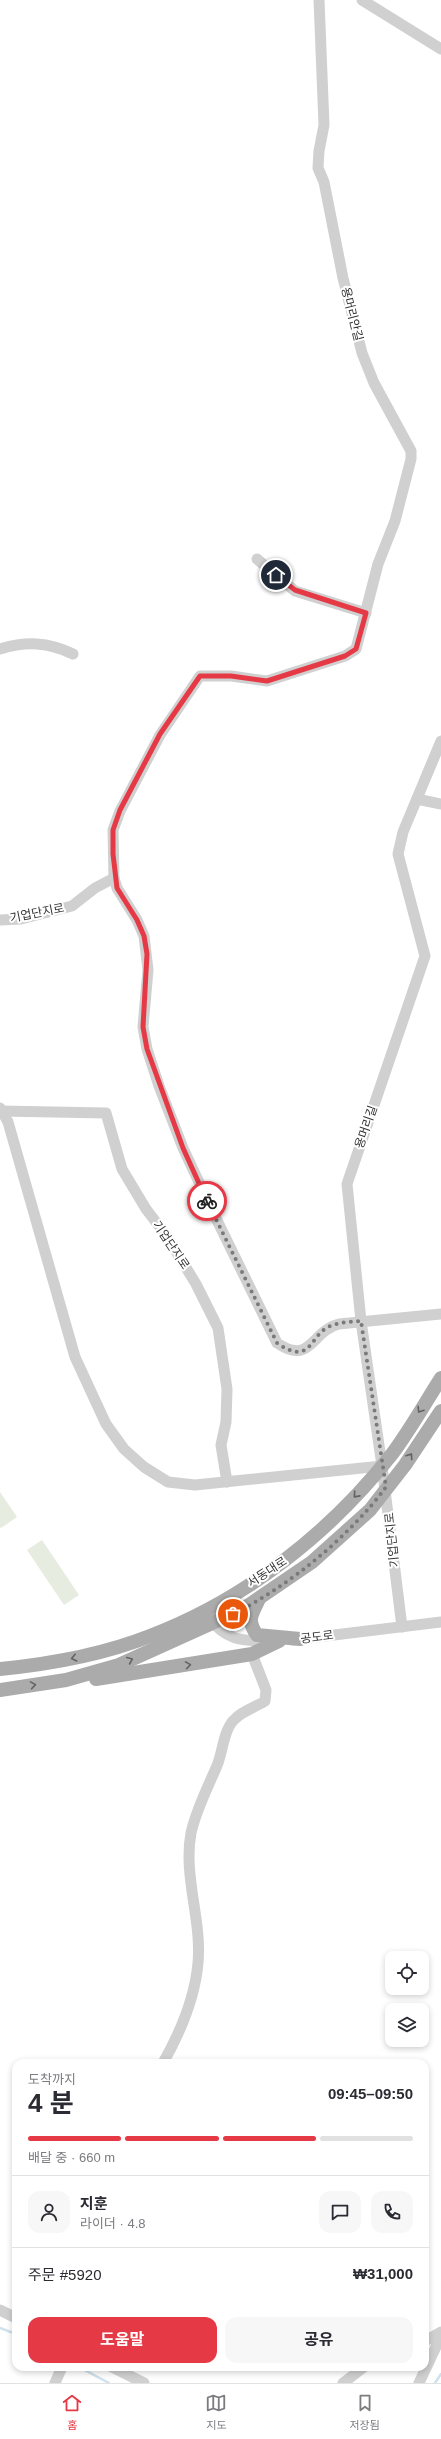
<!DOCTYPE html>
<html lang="ko">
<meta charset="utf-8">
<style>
body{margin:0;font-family:Helvetica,"Noto Sans KR",sans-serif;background:#f7f7f7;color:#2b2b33;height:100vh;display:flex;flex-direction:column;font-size:15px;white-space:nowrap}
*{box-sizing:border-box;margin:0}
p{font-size:13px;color:#7c7c81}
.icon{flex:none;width:22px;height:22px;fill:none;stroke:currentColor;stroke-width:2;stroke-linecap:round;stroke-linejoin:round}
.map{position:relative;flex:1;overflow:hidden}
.side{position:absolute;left:12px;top:2059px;width:417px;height:312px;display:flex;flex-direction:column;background:#fff;border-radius:12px;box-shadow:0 2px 6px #0003}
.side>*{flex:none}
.fabs{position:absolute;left:385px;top:1951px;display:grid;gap:8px}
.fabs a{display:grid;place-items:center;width:44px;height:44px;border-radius:8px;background:#fff;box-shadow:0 2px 6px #0003;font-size:20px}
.pin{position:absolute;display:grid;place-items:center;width:34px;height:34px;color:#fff;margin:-17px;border:2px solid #fff;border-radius:50%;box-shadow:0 1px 4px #0007}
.courier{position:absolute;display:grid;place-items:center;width:40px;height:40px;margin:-20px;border:3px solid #e63946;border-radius:50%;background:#fff;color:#222;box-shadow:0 1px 5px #0007}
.head em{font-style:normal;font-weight:700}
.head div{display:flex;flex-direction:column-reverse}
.head{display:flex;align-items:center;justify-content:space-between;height:68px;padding:0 16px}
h1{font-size:26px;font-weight:700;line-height:30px}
.bar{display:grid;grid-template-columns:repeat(4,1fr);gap:6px 4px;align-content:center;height:48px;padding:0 16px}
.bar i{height:5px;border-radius:3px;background:#e1e1e2}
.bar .active{background:#e63946}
.bar p{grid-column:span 4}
.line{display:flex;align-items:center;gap:10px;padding:0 16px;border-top:1px solid #e1e1e2}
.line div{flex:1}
.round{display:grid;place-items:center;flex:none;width:42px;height:42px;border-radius:12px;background:#f7f7f7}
.action{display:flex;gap:8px;margin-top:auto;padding:8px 16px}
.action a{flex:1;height:46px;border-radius:12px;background:#e63946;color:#fff;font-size:16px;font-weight:700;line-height:46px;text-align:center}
.action a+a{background:#f7f7f7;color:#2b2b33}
.dock{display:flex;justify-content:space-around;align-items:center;height:56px;border-top:1px solid #e1e1e2;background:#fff;font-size:11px;color:#7c7c81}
.dock a{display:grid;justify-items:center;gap:2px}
.dock .active{color:#e63946}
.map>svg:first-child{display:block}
</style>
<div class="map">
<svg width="441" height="2383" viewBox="0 0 441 2383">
<rect width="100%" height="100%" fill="#fff"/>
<!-- green -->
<g fill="#e6ecdf">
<polygon points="0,1492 17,1517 1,1528 0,1527"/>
<polygon points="42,1540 79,1595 64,1605 27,1550"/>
</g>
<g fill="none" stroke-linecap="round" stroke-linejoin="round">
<!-- stream -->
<g stroke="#cfe2ee" stroke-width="2.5">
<polyline points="0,2328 16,2334"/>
<polyline points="79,2367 109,2383"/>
<polyline points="435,2383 441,2374"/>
</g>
<!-- minor -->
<g stroke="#d0d0d0" stroke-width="11">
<path d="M319,0l5,125 -5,26 -1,17 6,14 19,96 19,75 12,30 37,68v8l-16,62 -17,43 -22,85 -11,7 -78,25 -36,-5h-31l-40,59 -40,76 -7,19 1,48 3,10 20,32 7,16 4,34 -5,57 4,22 12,37 24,62 28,60 66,135c34,23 34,-12 62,-19l102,-10"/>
<polyline points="362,0 441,49"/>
<polyline points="257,559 295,591 366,613"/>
<path d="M0,649c26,-8 48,-7 73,5"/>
<polyline points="417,799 441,804"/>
<polyline points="0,920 21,919 72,906 95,888 114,878"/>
<polyline points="0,1108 8,1122 75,1357 106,1424 124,1449 144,1467 168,1482 195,1485 382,1466 402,1627"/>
<polyline points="0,1111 106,1113 122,1169 146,1209 166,1235 196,1284 218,1328 227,1389 226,1422 221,1445 227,1482"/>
<polyline points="382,1466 361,1321 347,1184 425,956 398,854 403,832 441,741"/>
<path d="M207,1617c20,23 32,24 61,24"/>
<polyline points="293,1640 441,1622"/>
<path d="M163,2063c17,-30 32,-66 35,-100 4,-43 -15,-87 -7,-130 5,-23 16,-44 25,-65 7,-14 7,-40 20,-50 7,-7 20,-11 29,-17l1,-11 -14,-36"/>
<polyline points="0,2310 16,2318"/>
<polyline points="425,2341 441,2332"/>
<polyline points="112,2367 144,2383"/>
<polyline points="55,2383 62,2367"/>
<polyline points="343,2383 364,2367"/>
<polyline points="419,2383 441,2336"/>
</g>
<!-- major -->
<g stroke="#ababab" stroke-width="14">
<path d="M259,1599c-7,15 -13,21 -2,36l43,4"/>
<path d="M0,1669c51,-5 102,-14 150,-33 95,-36 180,-103 242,-182 18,-24 33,-51 49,-76"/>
<polyline points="96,1679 252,1654 279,1641"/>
<polyline points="0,1690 66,1680 119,1665 243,1609 312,1562 370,1510 405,1465 441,1411"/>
</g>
</g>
<!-- one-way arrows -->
<defs><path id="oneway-chevron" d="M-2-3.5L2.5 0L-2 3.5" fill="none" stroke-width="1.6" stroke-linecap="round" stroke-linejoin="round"/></defs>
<g stroke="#636363">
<use href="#oneway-chevron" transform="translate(420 1410) rotate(123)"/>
<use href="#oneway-chevron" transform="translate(410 1456) rotate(-56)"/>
<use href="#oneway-chevron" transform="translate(356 1495) rotate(132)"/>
<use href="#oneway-chevron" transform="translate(74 1658) rotate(167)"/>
<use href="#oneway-chevron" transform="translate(130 1660) rotate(-23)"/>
<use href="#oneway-chevron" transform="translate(188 1665) rotate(-9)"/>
<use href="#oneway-chevron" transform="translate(33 1685) rotate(-9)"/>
</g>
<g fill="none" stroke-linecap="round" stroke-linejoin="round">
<!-- done -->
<path stroke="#7a7a7a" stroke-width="4" stroke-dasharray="0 7.2" d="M207,1201l70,142c35,24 32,-8 53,-17 10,-4 21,-4 31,-5l25,166c-36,49 -98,100 -153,127"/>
<!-- route -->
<polyline stroke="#e63946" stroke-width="5" points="207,1201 183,1148 147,1049 143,1027 147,954 144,936 137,920 117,888 113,854 113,830 120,810 160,734 200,676 231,676 267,681 345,656 356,649 366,613 295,590 276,575"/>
</g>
<g text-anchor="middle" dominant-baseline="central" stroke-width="4" stroke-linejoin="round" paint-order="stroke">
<!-- street labels -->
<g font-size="12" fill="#333" stroke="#fff">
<text transform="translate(352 314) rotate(76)">용머리안길</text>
<text transform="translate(37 913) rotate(-11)">기업단지로</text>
<text transform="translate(366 1127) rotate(-71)">용머리길</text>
<text transform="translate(171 1245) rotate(56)">기업단지로</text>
<text transform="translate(392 1540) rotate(-96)">기업단지로</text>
<text transform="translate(267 1572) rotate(-33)">서동대로</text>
<text transform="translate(317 1637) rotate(-7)">공도로</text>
</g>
</g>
</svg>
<div class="fabs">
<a><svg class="icon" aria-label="locate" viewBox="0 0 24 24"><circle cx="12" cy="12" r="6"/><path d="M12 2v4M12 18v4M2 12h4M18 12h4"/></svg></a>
<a><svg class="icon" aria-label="layers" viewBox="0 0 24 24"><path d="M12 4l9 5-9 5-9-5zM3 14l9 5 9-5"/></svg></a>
</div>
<div class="pin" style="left:233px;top:1614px;background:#ea580c"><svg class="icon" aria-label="bag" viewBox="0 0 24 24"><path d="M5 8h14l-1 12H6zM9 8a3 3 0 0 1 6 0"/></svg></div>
<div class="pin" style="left:276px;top:575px;background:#1f2937"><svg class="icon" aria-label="home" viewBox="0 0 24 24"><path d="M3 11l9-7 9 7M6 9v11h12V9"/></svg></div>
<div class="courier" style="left:207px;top:1201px"><svg class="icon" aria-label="bike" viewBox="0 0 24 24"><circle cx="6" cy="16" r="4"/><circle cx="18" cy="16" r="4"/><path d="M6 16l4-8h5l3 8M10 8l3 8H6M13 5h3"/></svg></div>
<section class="side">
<div class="head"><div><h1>4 분</h1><p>도착까지</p></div><em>09:45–09:50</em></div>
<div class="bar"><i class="active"></i><i class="active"></i><i class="active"></i><i></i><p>배달 중 · 660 m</p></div>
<div class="line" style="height:72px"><a class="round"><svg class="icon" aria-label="person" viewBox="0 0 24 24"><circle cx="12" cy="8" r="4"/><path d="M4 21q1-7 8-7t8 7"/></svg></a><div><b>지훈</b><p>라이더 · 4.8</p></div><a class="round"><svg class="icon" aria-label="chat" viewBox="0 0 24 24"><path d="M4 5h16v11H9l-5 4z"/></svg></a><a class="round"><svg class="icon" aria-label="phone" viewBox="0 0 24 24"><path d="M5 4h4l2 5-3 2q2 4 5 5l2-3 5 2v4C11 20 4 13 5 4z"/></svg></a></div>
<div class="line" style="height:52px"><div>주문 #5920</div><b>₩31,000</b></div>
<div class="action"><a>도움말</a><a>공유</a></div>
</section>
</div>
<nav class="dock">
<a class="active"><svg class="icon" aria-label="home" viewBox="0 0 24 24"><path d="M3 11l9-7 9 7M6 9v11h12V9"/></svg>홈</a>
<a><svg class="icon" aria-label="map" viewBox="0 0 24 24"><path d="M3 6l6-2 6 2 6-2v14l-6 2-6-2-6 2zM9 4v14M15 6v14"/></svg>지도</a>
<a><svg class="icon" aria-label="saved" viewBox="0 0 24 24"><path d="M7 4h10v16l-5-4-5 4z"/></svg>저장됨</a>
</nav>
